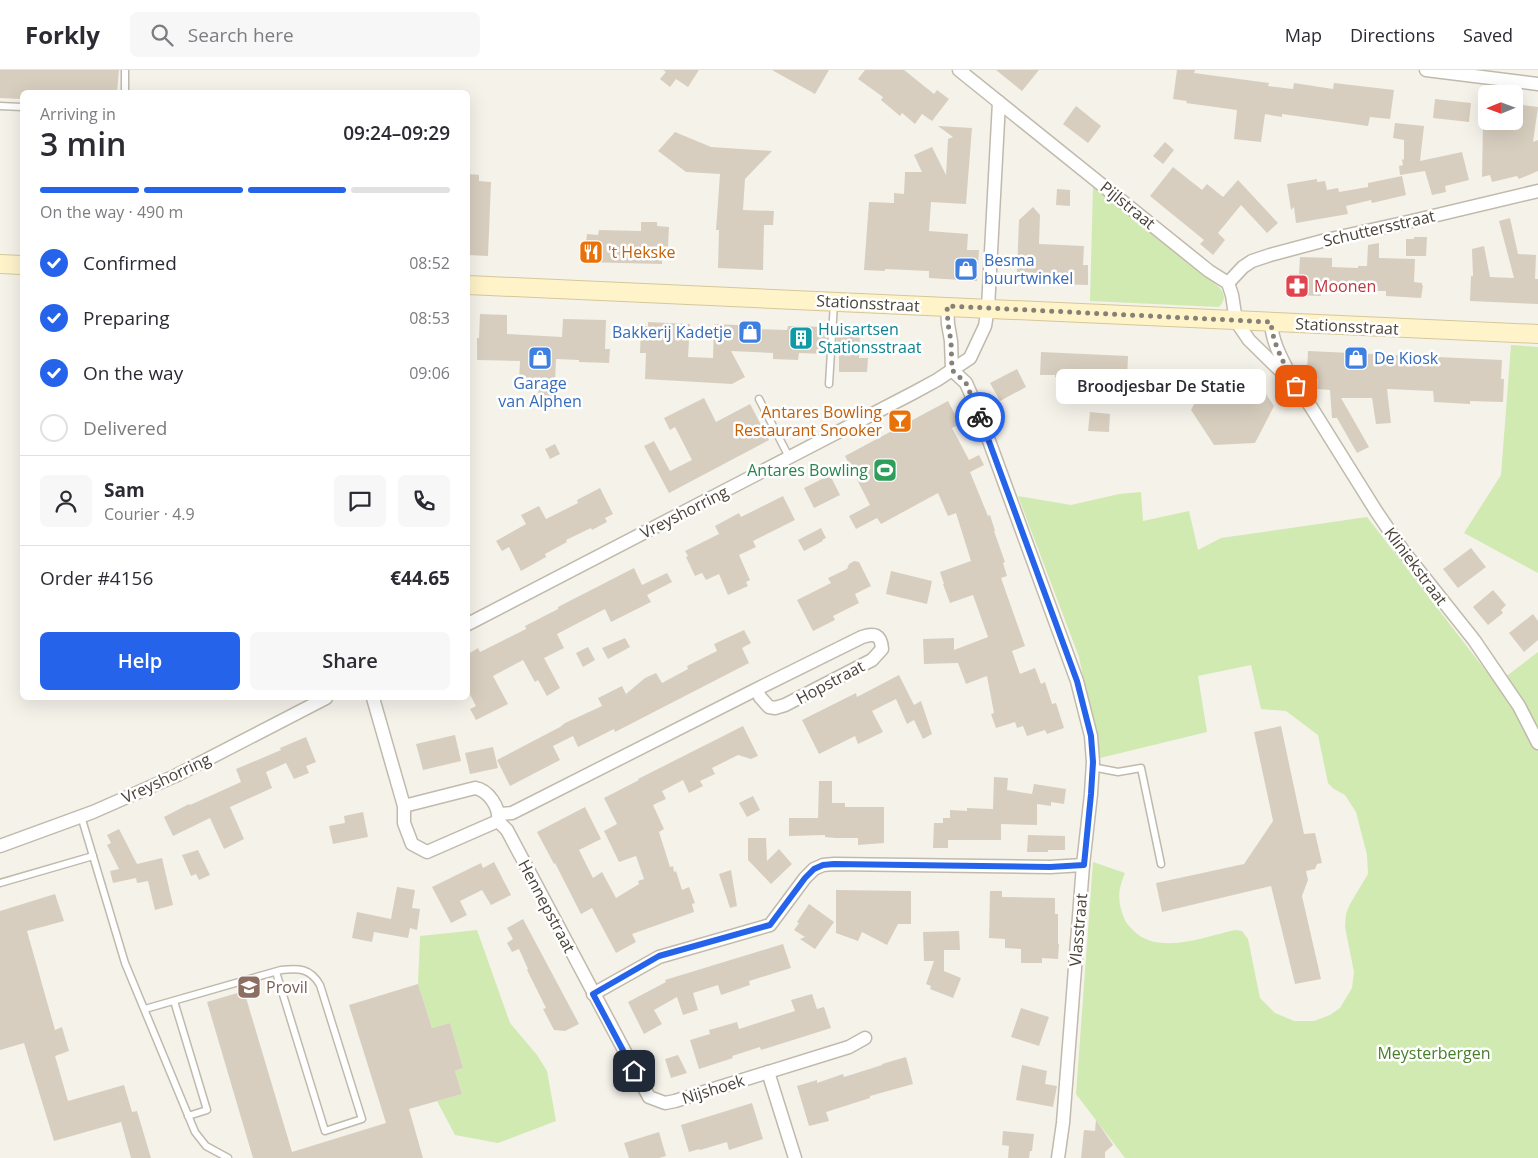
<!DOCTYPE html>
<meta charset="utf-8">
<style>
body{margin:0;font-family:"Open Sans",sans-serif;background:#f7f7f7;color:#2b2b33;height:100vh;display:flex;flex-direction:column;font-size:19px;white-space:nowrap}
*{box-sizing:border-box;margin:0}
p{font-size:16px;color:#7c7c81}
.icon{flex:none;width:28px;height:28px;fill:none;stroke:currentColor;stroke-width:2;stroke-linecap:round;stroke-linejoin:round}
.map{position:relative;flex:1;overflow:hidden}
.details{position:absolute;left:20px;top:20px;width:450px;height:610px;display:flex;flex-direction:column;background:#fff;border-radius:8px;box-shadow:0 5px 20px #0002}
.details>*{flex:none}
.needle{width:32px;rotate:269deg}
.controls{position:absolute;left:1478px;top:15px;display:grid;gap:10px}
.controls a{display:grid;place-items:center;width:45px;height:45px;border-radius:8px;background:#fff;box-shadow:0 5px 20px #0002;font-size:25px}
.pin{position:absolute;display:grid;place-items:center;width:42px;height:42px;color:#fff;margin:-21px;border-radius:10px;box-shadow:0 2px 8px #0006}
.courier{position:absolute;display:grid;place-items:center;width:50px;height:50px;margin:-25px;border:4px solid #2563eb;border-radius:50%;background:#fff;color:#222;box-shadow:0 1px 6px #0007}
.bubble{position:absolute;height:35px;border-radius:8px;background:#fff;box-shadow:0 5px 20px #0002;font-size:16px;font-weight:600;line-height:35px;text-align:center}
.overview em{font-style:normal;font-weight:600}
.overview div{display:flex;flex-direction:column-reverse}
.overview{display:flex;align-items:center;justify-content:space-between;height:85px;padding:0 20px}
h1{font-size:32px;font-weight:600;line-height:38px}
.bar{display:grid;grid-template-columns:repeat(4,1fr);gap:8px 5px;align-content:center;height:60px;padding:0 20px}
.bar i{height:6px;border-radius:4px;background:#e1e1e2}
.bar .current{background:#2563eb}
.bar p{grid-column:span 4}
.line{display:flex;align-items:center;gap:12px;padding:0 20px;border-top:1px solid #e1e1e2}
.line div{flex:1}
.round{display:grid;place-items:center;flex:none;width:52px;height:52px;border-radius:8px;background:#f7f7f7}
ol{padding:0 20px;list-style:none}
li{display:flex;align-items:center;gap:15px;height:55px}
li p{margin-inline-start:auto}
li .icon{padding:5px;border-radius:50%;background:#2563eb;color:#fff;stroke-width:4}
li:last-child{color:#7c7c81}
li i{width:28px;height:28px;border:2px solid #e1e1e2;border-radius:50%}
.button{display:flex;gap:10px;margin-top:auto;padding:10px 20px}
.button a{flex:1;height:58px;border-radius:8px;background:#2563eb;color:#fff;font-size:20px;font-weight:600;line-height:58px;text-align:center}
.button a+a{background:#f7f7f7;color:#2b2b33}
header{display:flex;align-items:center;gap:30px;box-sizing:border-box;height:70px;padding:0 25px;background:#fff;border-bottom:1px solid #e1e1e2}
header strong{font-size:24px}
nav{display:flex;gap:28px;margin-inline-start:auto;font-size:18px}
.search{width:350px;height:45px;background:#f7f7f7;display:flex;align-items:center;gap:12px;box-sizing:border-box;padding:0 18px;border-radius:8px;color:#7c7c81;font-size:19px}
.map>svg:first-child{display:block}
</style>
<header>
<strong>Forkly</strong>
<div class="search"><svg class="icon" aria-label="search" viewBox="0 0 24 24"><circle cx="10" cy="10" r="6"/><path d="M15 15l6 6"/></svg>Search here</div>
<nav><a>Map</a><a>Directions</a><a>Saved</a></nav>
</header>
<div class="map">
<svg width="1538" height="1088" viewBox="0 0 1538 1088">
<rect width="100%" height="100%" fill="#f5f2ea"/>
<!-- green -->
<g fill="#d0eab2">
<path d="M1093,117l126,100c6,7 7,13 0,20l-129,-6z"/>
<polygon points="1511,275 1538,277 1538,503 1464,463 1501,405"/>
<path d="M1141,422l2,29 46,-10 9,39 23,-12 146,-21 129,167 42,-32v506h-413l-49,-64 17,-232 32,11c-7,17 -8,27 -1,45 2,5 5,8 9,12 24,26 71,7 102,0l7,1 6,8 12,59 15,15 19,8h20l16,-6 10,-7 12,-20 2,-16 -9,-45 1,-13 4,-10 18,-30 -1,-19 -11,-43 -11,-17 -11,-6 -6,-6 -10,-48 -32,-24 -25,-2 -10,-44 -53,11 9,56 -107,26 -21,-101 -61,-161 53,9 48,-11z"/>
<polygon points="477,860 510,953 537,985 547,1001 556,1051 498,1073 455,1065 437,1031 462,1024 455,1001 463,998 450,953 432,958 418,914 420,866"/>
</g>
<!-- building -->
<g fill="#d7cebf">
<polygon points="0,0 119,0 117,22 22,22 22,29 0,28"/>
<polygon points="663,0 699,0 688,17 676,9 670,17 660,9 666,2"/>
<polygon points="772,0 829,0 815,24"/>
<polygon points="865,0 904,0 934,24 937,20 949,29 932,51 922,44 915,54 902,43 900,46 881,30 883,27 858,9"/>
<polygon points="996,0 1039,0 1022,21"/>
<polygon points="1177,0 1195,0 1194,3 1269,13 1268,16 1293,19 1294,13 1333,19 1334,13 1394,20 1390,49 1370,47 1368,56 1282,44 1282,47 1265,44 1261,72 1234,69 1237,40 1186,33 1187,31 1173,29"/>
<polygon points="1435,29 1471,33 1469,52 1433,48"/>
<polygon points="1514,34 1538,37 1533,72 1538,70 1538,101 1519,109 1517,106 1492,112 1490,105 1482,107 1483,51 1514,51"/>
<polygon points="1076,36 1101,56 1088,73 1063,54"/>
<polygon points="1395,53 1424,56 1420,91 1462,82 1469,110 1445,116 1446,122 1432,125 1425,101 1400,105 1399,96 1403,95 1402,90 1404,89 1404,70 1393,68"/>
<polygon points="938,56 972,58 966,134 931,132 929,161 968,164 967,180 979,180 977,211 929,208 929,201 885,199 885,201 864,200 869,132 894,133 894,123 904,124 905,102 922,102 914,85 932,77 946,105 948,69 953,67"/>
<polygon points="675,62 711,77 772,81 745,109 743,140 774,141 773,155 764,155 763,200 718,198 719,160 716,160 720,104 686,102 658,81"/>
<polygon points="1165,72 1174,80 1163,94 1153,86"/>
<polygon points="1173,97 1202,120 1207,114 1223,127 1238,110 1278,153 1267,163 1241,135 1218,163 1225,170 1213,185 1200,174 1204,170 1150,126"/>
<polygon points="468,104 479,105 479,111 491,112 488,186 468,185"/>
<polygon points="1402,106 1406,125 1372,133 1371,130 1346,136 1348,144 1296,153 1294,137 1291,140 1287,114 1317,109 1317,112 1325,111 1327,120 1338,118 1339,122 1368,117 1368,113"/>
<polygon points="1057,119 1070,120 1070,136 1056,135"/>
<polygon points="1033,137 1040,145 1039,174 1084,176 1083,195 1088,195 1088,215 1054,214 1054,204 1017,202 1019,150"/>
<polygon points="1510,148 1518,184 1536,185 1535,209 1538,209 1538,234 1470,231 1471,206 1473,206 1472,179 1484,176 1490,207 1514,208 1499,151"/>
<polygon points="641,152 657,152 657,156 669,157 668,177 662,177 662,194 581,192 582,172 586,172 587,164 598,165 599,160 641,161"/>
<polygon points="1414,167 1427,167 1426,186 1406,186 1406,169 1414,169"/>
<polygon points="1379,173 1379,188 1415,189 1414,212 1422,213 1422,215 1423,216 1421,228 1386,226 1386,221 1347,221 1347,213 1321,212 1321,226 1289,225 1290,204 1299,204 1300,187 1332,188 1332,197 1358,198 1358,196 1367,196 1368,175"/>
<polygon points="480,244 507,245 507,264 562,267 563,249 606,250 605,279 610,279 609,293 579,292 579,290 556,289 554,335 540,335 540,329 538,329 539,314 519,312 520,291 477,290 477,268 479,268"/>
<polygon points="648,252 690,254 688,287 713,288 714,254 758,256 758,259 787,260 788,256 827,257 826,284 799,283 798,290 773,289 773,283 731,281 745,307 732,314 645,309 646,283 640,283 641,256 648,256"/>
<polygon points="837,263 860,263 859,288 868,288 867,302 839,302 839,284 836,284"/>
<polygon points="1308,281 1502,290 1501,309 1504,309 1503,332 1470,331 1470,334 1434,332 1433,321 1387,319 1391,353 1376,354 1372,328 1341,328 1369,377 1357,383 1337,348 1332,348 1330,320 1317,319 1318,309 1310,308 1310,301 1307,301"/>
<polygon points="1041,282 1128,286 1127,309 1117,309 1117,317 1097,316 1098,307 1055,307 1055,305 1040,305"/>
<polygon points="1017,299 1026,317 1000,331 990,313"/>
<polygon points="1251,302 1274,336 1255,373 1214,375 1191,340 1210,304"/>
<polygon points="704,328 716,352 750,334 769,370 669,423 644,376 654,371 670,401 692,390 675,357 670,360 664,348"/>
<polygon points="948,331 960,354 952,358 969,390 979,385 984,395 970,402 988,446 990,445 995,461 994,461 1005,492 1003,493 1007,506 1001,508 1025,576 1012,581 1020,604 1035,598 1041,614 1045,612 1052,634 1056,633 1064,658 1047,664 1045,660 1027,666 1023,656 1017,658 1015,652 996,658 991,644 994,643 987,606 966,614 958,593 924,594 923,569 954,568 954,580 988,567 973,525 950,533 943,514 944,514 940,502 971,491 956,443 948,446 938,423 881,454 877,448 856,459 849,446 870,435 845,386"/>
<polygon points="1090,342 1110,344 1109,362 1088,361"/>
<polygon points="555,374 560,384 550,389 545,379"/>
<polygon points="830,405 840,425 814,438 804,418"/>
<polygon points="600,418 613,444 605,448 607,452 592,460 591,458 566,470 567,472 545,484 546,487 521,501 509,477 502,481 496,471 526,454 521,445 539,436 546,449 578,433 577,430"/>
<polygon points="783,426 795,450 753,471 756,477 739,485 750,510 746,512 748,516 728,525 719,504 706,510 702,503 695,506 686,487 688,486 685,481 719,464 715,456 739,443 741,447"/>
<polygon points="821,458 826,468 822,470 823,471 804,481 798,470"/>
<polygon points="1471,478 1486,497 1458,518 1443,499"/>
<polygon points="854,491 859,492 871,516 855,524 859,533 833,546 835,550 813,561 797,530 831,513 828,508 847,499 849,494"/>
<polygon points="634,498 642,515 667,503 672,512 647,525 651,532 611,552 605,539 557,564 564,578 544,588 560,618 547,626 538,610 535,612 523,590 493,606 508,634 476,650 470,639 476,636 468,621 468,584 478,578 480,582 526,559 525,556 558,539 558,537"/>
<polygon points="891,501 932,511 927,534 886,524"/>
<polygon points="1493,520 1506,535 1501,540 1503,543 1488,555 1473,537"/>
<polygon points="1533,544 1538,551 1538,570 1524,582 1509,563"/>
<polygon points="744,560 751,573 742,578 749,593 615,662 614,659 578,677 573,666 553,676 560,690 510,716 497,690 560,657 565,653 602,636 598,628 622,616 626,624 645,608 656,603 662,613 688,599 687,596 717,581 714,574"/>
<polygon points="625,568 630,577 608,589 602,578"/>
<polygon points="588,577 595,590 583,597 576,583"/>
<polygon points="899,605 914,635 921,631 932,664 923,669 914,650 907,654 896,629 872,641 883,662 858,674 855,666 819,684 802,650 856,623 857,627"/>
<polygon points="743,656 758,686 751,689 738,685 712,698 715,704 700,711 703,716 689,723 683,710 662,721 666,729 653,735 664,759 659,762 670,797 673,796 674,802 676,801 682,820 689,817 695,833 692,834 694,842 632,864 636,872 616,883 592,838 581,844 555,793 554,794 537,762 585,737 601,769 579,780 593,808 602,802 616,828 639,814 638,811 644,809 636,786 619,792 604,761 617,754 604,728 639,710 638,709"/>
<polygon points="1281,656 1304,764 1315,763 1322,793 1317,794 1315,799 1306,801 1308,810 1302,826 1321,909 1295,914 1271,816 1162,842 1156,813 1244,794 1273,751 1254,662"/>
<polygon points="455,665 461,691 423,700 416,674"/>
<polygon points="306,667 316,692 306,696 309,703 294,709 286,693 266,702 272,718 230,737 244,769 224,779 210,748 173,766 164,747 189,734 190,735 241,712 236,699 281,680 280,678"/>
<polygon points="493,677 498,698 470,704 465,683"/>
<polygon points="994,707 1008,708 1007,720 1032,724 1034,714 1066,719 1064,734 1051,732 1051,736 1037,734 1037,755 1001,754 1001,770 948,770 948,778 933,778 934,753 943,753 943,748 950,748 950,740 967,741 967,738 993,739"/>
<polygon points="819,711 832,711 832,733 845,733 845,737 884,737 884,773 858,775 858,768 835,768 825,767 825,765 789,766 789,748 818,748"/>
<polygon points="753,726 760,740 747,747 739,733"/>
<polygon points="363,742 368,767 333,774 329,756 345,753 344,746"/>
<polygon points="119,759 137,794 162,788 173,835 155,840 148,811 137,813 136,808 113,813 110,801 119,799 107,775 111,773 107,765"/>
<polygon points="1028,765 1065,766 1065,780 1048,780 1048,782 1027,782"/>
<polygon points="748,768 766,768 767,791 779,779 792,794 771,814 748,790"/>
<polygon points="198,780 210,805 199,810 196,804 191,806 182,785"/>
<polygon points="494,792 511,825 491,835 482,820 460,831 467,845 451,853 432,817 481,793 483,798"/>
<polygon points="731,800 737,836 730,838 719,804"/>
<polygon points="397,817 415,820 412,838 420,839 417,860 410,858 408,868 374,862 372,872 352,868 357,842 391,849"/>
<polygon points="836,820 911,821 911,854 898,854 887,875 862,862 858,871 836,863"/>
<polygon points="990,821 1002,821 1002,827 1055,828 1055,844 1058,844 1058,874 1059,874 1058,889 1042,888 1042,893 1021,893 1021,879 1005,878 1005,869 989,868"/>
<polygon points="55,824 64,851 27,861 55,960 62,957 69,981 55,986 68,1031 124,1015 132,1042 137,1041 151,1088 131,1088 121,1052 54,1071 24,973 0,980 0,841"/>
<polygon points="809,834 834,852 815,879 800,869 805,867 794,860 799,853 797,852"/>
<polygon points="523,849 579,954 565,961 554,960 543,939 546,938 527,900 528,899 519,879 512,882 507,873 513,869 507,858"/>
<polygon points="959,861 960,880 944,880 944,901 961,908 953,928 930,919 931,916 926,914 934,891 924,891 923,862"/>
<polygon points="783,874 791,898 749,911 750,915 721,925 718,915 693,923 698,940 683,945 677,927 654,940 662,954 644,964 628,932 666,912 665,910"/>
<polygon points="418,914 432,958 450,953 463,998 455,1001 462,1024 409,1039 423,1088 253,1088 207,932 244,921 292,1082 386,1053 349,935"/>
<polygon points="812,924 817,939 824,937 831,958 761,980 760,977 732,986 733,988 699,999 690,970 710,964 709,960 737,952 739,959 795,941 791,930"/>
<polygon points="1021,938 1049,947 1039,976 1011,967"/>
<polygon points="678,985 687,1003 671,1008 665,989"/>
<polygon points="906,987 913,1014 870,1026 870,1028 826,1042 829,1051 809,1056 797,1016 817,1010 817,1013 843,1004 844,1007 882,995 882,994"/>
<polygon points="1022,995 1047,1001 1045,1014 1057,1016 1053,1037 1016,1030"/>
<polygon points="752,1033 763,1069 729,1080 727,1072 700,1080 699,1079 689,1082 681,1055"/>
<polygon points="1096,1050 1113,1075 1105,1082 1105,1088 1081,1088 1084,1060 1095,1061"/>
<polygon points="1003,1061 1034,1064 1032,1081 1030,1081 1029,1088 1008,1088 1009,1076 1002,1075"/>
<polygon points="659,1062 666,1086 659,1088 629,1088 624,1073"/>
</g>
<g fill="none" stroke-linecap="round" stroke-linejoin="round">
<!-- lane casing -->
<g stroke="#c1baac" stroke-width="9">
<g id="lane">
<polyline points="125,22 125,0"/>
<polyline points="0,36 22,37"/>
<polyline points="829,314 834,233"/>
<polyline points="759,329 789,387"/>
<polyline points="1092,697 1118,702 1141,698 1161,794"/>
<polyline points="81,746 125,893 195,1062 206,1076 228,1088"/>
<polyline points="0,813 93,786"/>
<polyline points="174,931 207,1040 188,1046"/>
<path d="M145,939l136,-39c18,-2 29,-2 39,15l42,134 -37,12 -49,-159"/>
</g>
</g>
<!-- street casing -->
<g stroke="#c1baac" stroke-width="15">
<g id="street">
<polyline points="959,0 1209,201 1228,213 1232,225 1236,251 1249,270 1296,316 1311,337 1376,441 1404,482 1474,570 1519,636 1538,673"/>
<polyline points="1426,0 1538,14"/>
<polyline points="1228,213 1243,197 1252,191 1270,185 1326,170 1412,151 1538,121"/>
<polyline points="947,237 948,254 951,271 952,300"/>
<path d="M1271,252c1,21 11,37 20,55"/>
<polyline points="952,300 966,313 977,338 1077,611 1091,666 1093,692 1091,724 1083,795 1063,1053 1058,1088"/>
<polyline points="468,554 915,322 937,310 970,288 985,256 988,238 999,32"/>
<path d="M373,628l31,108v17l8,21 15,8 71,-31c2,-14 -10,-31 -23,-33l-71,18"/>
<path d="M499,744l13,-1 245,-124 105,-52c12,-4 19,-3 20,12l-10,11 -87,45 -10,3 -6,-1 -9,-10 -3,-8"/>
<polyline points="498,751 507,760 649,1027 665,1033 675,1031 849,977 865,968"/>
<polyline points="0,776 93,742 175,706 326,628"/>
<polyline points="593,924 659,887 770,855 805,808 814,799 823,795 834,794 1050,797 1083,795"/>
<polyline points="768,1002 795,1088"/>
</g>
</g>
<!-- secondary casing -->
<g stroke="#d6c799" stroke-width="20">
<g id="secondary">
<polyline points="0,194 22,195"/>
<polyline points="468,215 1538,264"/>
</g>
</g>
<!-- lane -->
<use href="#lane" stroke="#fff" stroke-width="6"/>
<!-- street -->
<use href="#street" stroke="#fff" stroke-width="12"/>
<!-- secondary -->
<use href="#secondary" stroke="#fff3ca" stroke-width="18"/>
</g>
<g fill="none" stroke-linecap="round" stroke-linejoin="round">
<!-- done -->
<path stroke="#868076" stroke-width="5" stroke-dasharray="0 9" d="M980,347l-14,-34 -14,-13 -1,-29 -3,-17 -1,-18 324,16c2,24 14,43 25,64"/>
<!-- route -->
<polyline stroke="#2563eb" stroke-width="6" points="634,1001 593,924 659,886 770,855 805,808 814,799 823,795 834,794 1050,797 1084,795 1091,724 1093,692 1091,666 1077,611 980,347"/>
</g>
<!-- icons -->
<defs>
<g id="restaurant-square" transform="scale(1.25)"><rect x="-9" y="-9" width="18" height="18" rx="4" fill="#e8710a" stroke="#fff"/><path d="M-5-6h1v4h1v-4h1v4h1v-4h1v5L-1.5 .5V6h-2V.5L-5-1ZM5-6V6H3V1.5H1.5Q1.5-4 5-6Z" fill="#fff"/></g>
<g id="shop-square" transform="scale(1.25)"><rect x="-9" y="-9" width="18" height="18" rx="4" fill="#3f7fe0" stroke="#fff"/><path d="M-5-2.5h2.3a2.7 3.5 0 0 1 5.4 0H5L5.5 6h-11ZM-1.5-2.5h3a1.5 2.3 0 0 0-3 0Z" fill="#fff"/></g>
<g id="pharmacy-square" transform="scale(1.25)"><rect x="-9" y="-9" width="18" height="18" rx="4" fill="#e0444e" stroke="#fff"/><path d="M-2-6h4v4h4v4h-4v4h-4v-4h-4v-4h4Z" fill="#fff"/></g>
<g id="building-square" transform="scale(1.25)"><rect x="-9" y="-9" width="18" height="18" rx="4" fill="#0f9aa8" stroke="#fff"/><path d="M-4-6H4V6H1V3H-1V6H-4ZM-2.5-4.3h1.7v1.8h-1.7ZM.8-4.3h1.7v1.8H.8ZM-2.5-1h1.7V.8h-1.7ZM.8-1h1.7V.8H.8Z" fill="#fff"/></g>
<g id="bar-square" transform="scale(1.25)"><rect x="-9" y="-9" width="18" height="18" rx="4" fill="#e8710a" stroke="#fff"/><path d="M-6-5H6L.8 .8V4.5H3.5V6h-7V4.5H-.8V.8Z" fill="#fff"/></g>
<g id="stadium-square" transform="scale(1.25)"><rect x="-9" y="-9" width="18" height="18" rx="4" fill="#2e9e5b" stroke="#fff"/><path d="M0-5a6.5 5 0 1 0 0 10a6.5 5 0 1 0 0-10ZM-3.5-1.8h7v3.6h-7Z" fill="#fff"/></g>
<g id="school-square" transform="scale(1.25)"><rect x="-9" y="-9" width="18" height="18" rx="4" fill="#8d6e63" stroke="#fff"/><path d="M0-5L7-2L0 1L-7-2ZM-4 1L0 2.5L4 1V4Q0 6-4 4Z" fill="#fff"/></g>
</defs>
<g fill-rule="evenodd">
<use href="#restaurant-square" x="591" y="182"/>
<use href="#shop-square" x="966" y="199"/>
<use href="#pharmacy-square" x="1297" y="216"/>
<use href="#shop-square" x="750" y="262"/>
<use href="#building-square" x="801" y="268"/>
<use href="#shop-square" x="540" y="288"/>
<use href="#shop-square" x="1356" y="288"/>
<use href="#bar-square" x="900" y="351"/>
<use href="#stadium-square" x="885" y="400"/>
<use href="#school-square" x="249" y="917"/>
</g>
<g text-anchor="middle" dominant-baseline="central" stroke-width="5" stroke-linejoin="round" paint-order="stroke">
<!-- street labels -->
<g font-size="16" fill="#4a4338" stroke="#fff">
<text transform="translate(1128 135) rotate(39)">Pijlstraat</text>
<text transform="translate(1379 158) rotate(-13)">Schuttersstraat</text>
<text transform="translate(868 233) rotate(3)">Stationsstraat</text>
<text transform="translate(1347 256) rotate(3)">Stationsstraat</text>
<text transform="translate(684 442) rotate(-27)">Vreyshorring</text>
<text transform="translate(1416 496) rotate(53)">Kliniekstraat</text>
<text transform="translate(830 612) rotate(-28)">Hopstraat</text>
<text transform="translate(166 708) rotate(-25)">Vreyshorring</text>
<text transform="translate(547 836) rotate(62)">Hennepstraat</text>
<text transform="translate(1078 860) rotate(-85)">Vlasstraat</text>
<text transform="translate(713 1019) rotate(-17)">Nijshoek</text>
</g>
<!-- food labels -->
<g font-size="16" fill="#c56008" stroke="#fff" text-anchor="start">
<text x="608" y="182">'t Hekske</text>
<text x="882" y="342" text-anchor="end">Antares Bowling<tspan x="882" dy="18">Restaurant Snooker</tspan></text>
</g>
<!-- shop labels -->
<g font-size="16" fill="#366cbe" stroke="#fff" text-anchor="start">
<text x="984" y="190">Besma<tspan x="984" dy="18">buurtwinkel</tspan></text>
<text x="732" y="262" text-anchor="end">Bakkerij Kadetje</text>
<text x="1374" y="288">De Kiosk</text>
<text x="540" y="313" text-anchor="middle">Garage<tspan x="540" dy="18">van Alphen</tspan></text>
</g>
<!-- health labels -->
<g font-size="16" fill="#be3a42" stroke="#fff" text-anchor="start">
<text x="1314" y="216">Moonen</text>
</g>
<!-- culture labels -->
<g font-size="16" fill="#0d838f" stroke="#fff" text-anchor="start">
<text x="818" y="259">Huisartsen<tspan x="818" dy="18">Stationsstraat</tspan></text>
</g>
<!-- leisure labels -->
<g font-size="16" fill="#27864d" stroke="#fff" text-anchor="end">
<text x="868" y="400">Antares Bowling</text>
</g>
<!-- education labels -->
<g font-size="16" fill="#785e54" stroke="#fff" text-anchor="start">
<text x="266" y="917">Provil</text>
</g>
<!-- park labels -->
<g font-size="16" fill="#477e28" stroke="#fff">
<text x="1434" y="983">Meysterbergen</text>
</g>
</g>
</svg>
<div class="controls">
<a><svg class="needle" viewBox="-14 -14 28 28"><path d="M0-13l5 13h-10z" fill="#e53935"/><path d="M0 13l5-13h-10z" fill="#7c7c81"/></svg></a>
</div>
<div class="pin" style="left:1296px;top:316px;background:#ea580c"><svg class="icon" aria-label="bag" viewBox="0 0 24 24"><path d="M5 8h14l-1 12H6zM9 8a3 3 0 0 1 6 0"/></svg></div>
<div class="pin" style="left:634px;top:1001px;background:#1f2937"><svg class="icon" aria-label="home" viewBox="0 0 24 24"><path d="M3 11l9-7 9 7M6 9v11h12V9"/></svg></div>
<div class="courier" style="left:980px;top:347px"><svg class="icon" aria-label="bike" viewBox="0 0 24 24"><circle cx="6" cy="16" r="4"/><circle cx="18" cy="16" r="4"/><path d="M6 16l4-8h5l3 8M10 8l3 8H6M13 5h3"/></svg></div>
<div class="bubble" style="left:1056px;top:299px;width:210px">Broodjesbar De Statie</div>
<section class="details">
<div class="overview"><div><h1>3 min</h1><p>Arriving in</p></div><em>09:24–09:29</em></div>
<div class="bar"><i class="current"></i><i class="current"></i><i class="current"></i><i></i><p>On the way · 490 m</p></div>
<ol>
<li><svg class="icon" aria-label="check" viewBox="0 0 24 24"><path d="M5 12l5 5 9-10"/></svg>Confirmed<p>08:52</p></li>
<li><svg class="icon" aria-label="check" viewBox="0 0 24 24"><path d="M5 12l5 5 9-10"/></svg>Preparing<p>08:53</p></li>
<li><svg class="icon" aria-label="check" viewBox="0 0 24 24"><path d="M5 12l5 5 9-10"/></svg>On the way<p>09:06</p></li>
<li><i></i>Delivered</li>
</ol>
<div class="line" style="height:90px"><a class="round"><svg class="icon" aria-label="person" viewBox="0 0 24 24"><circle cx="12" cy="8" r="4"/><path d="M4 21q1-7 8-7t8 7"/></svg></a><div><b>Sam</b><p>Courier · 4.9</p></div><a class="round"><svg class="icon" aria-label="chat" viewBox="0 0 24 24"><path d="M4 5h16v11H9l-5 4z"/></svg></a><a class="round"><svg class="icon" aria-label="phone" viewBox="0 0 24 24"><path d="M5 4h4l2 5-3 2q2 4 5 5l2-3 5 2v4C11 20 4 13 5 4z"/></svg></a></div>
<div class="line" style="height:65px"><div>Order #4156</div><b>€44.65</b></div>
<div class="button"><a>Help</a><a>Share</a></div>
</section>
</div>
